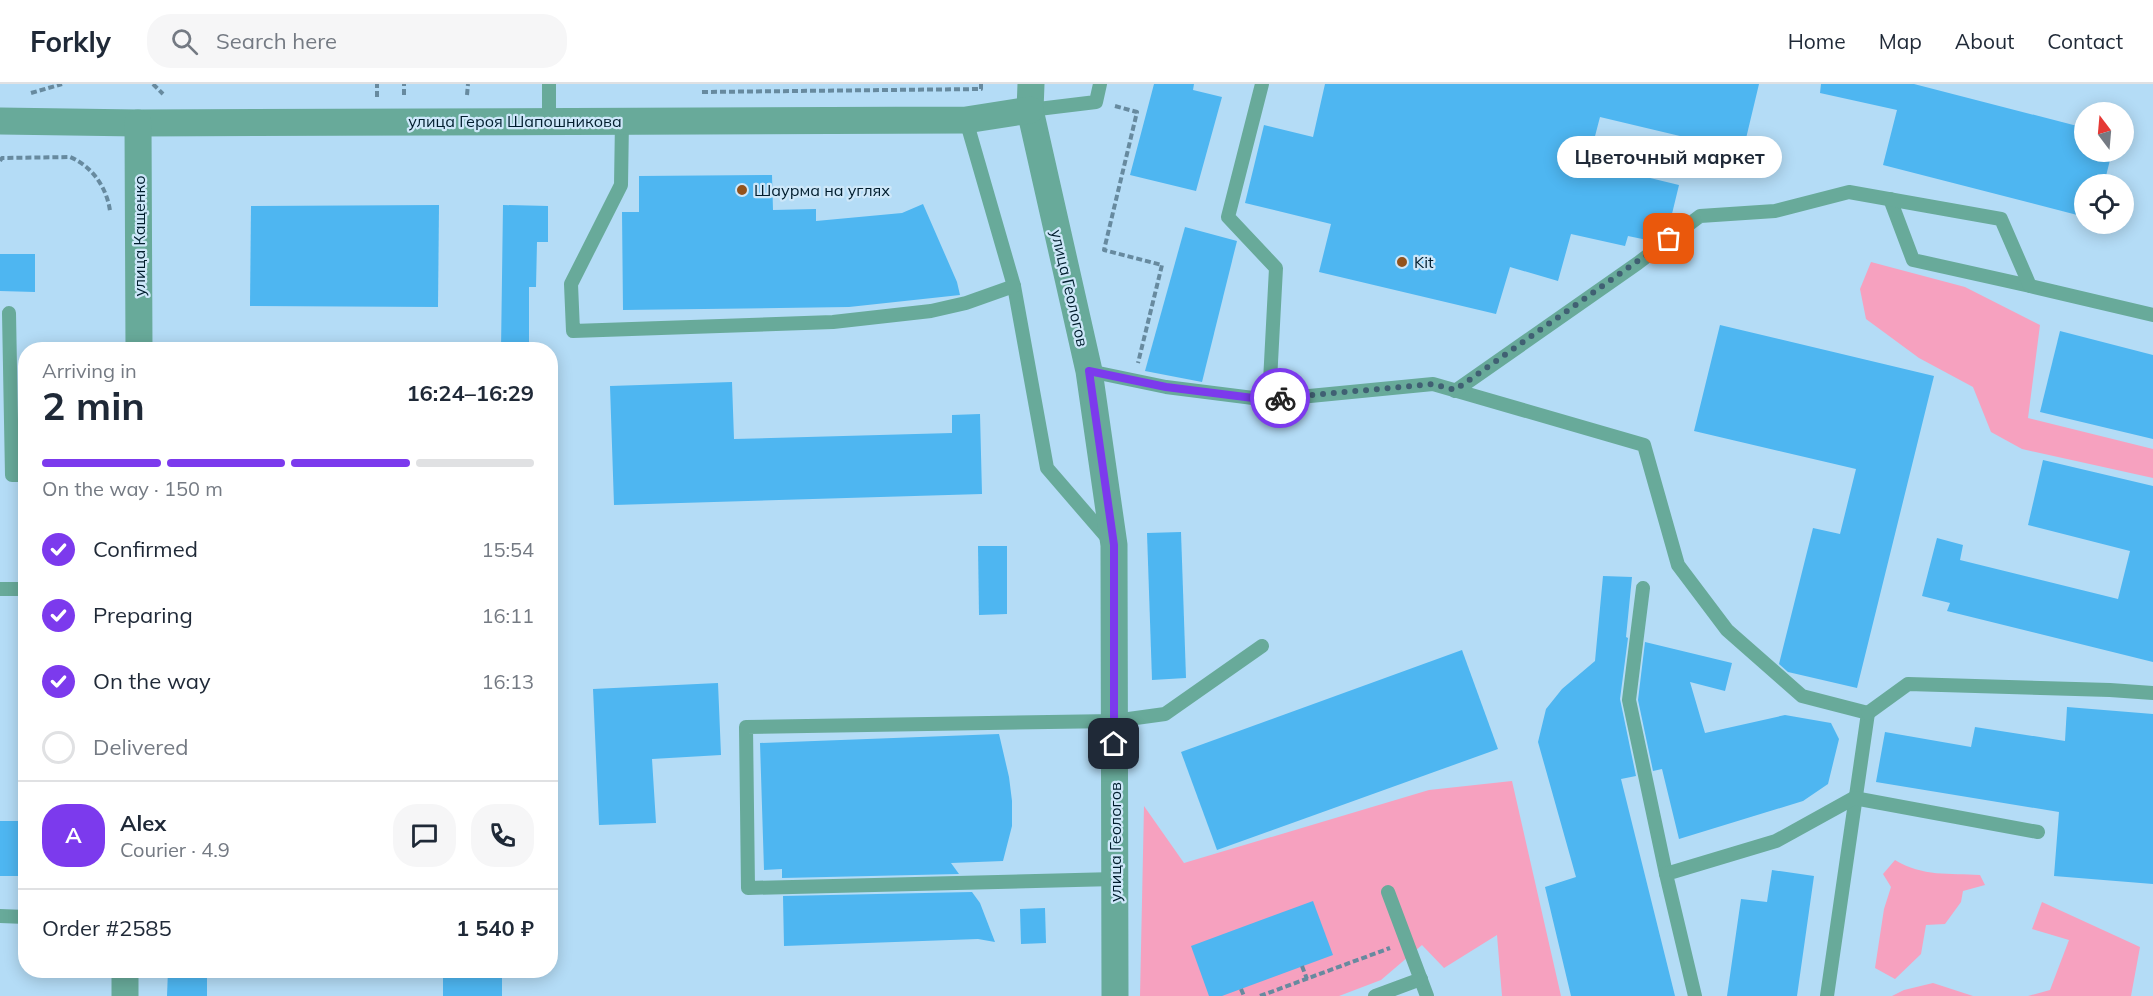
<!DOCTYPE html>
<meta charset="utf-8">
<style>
body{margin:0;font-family:Mulish,sans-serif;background:#f6f6f7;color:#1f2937;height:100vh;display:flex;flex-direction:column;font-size:22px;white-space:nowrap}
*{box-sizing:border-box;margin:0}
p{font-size:20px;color:#747a83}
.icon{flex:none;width:33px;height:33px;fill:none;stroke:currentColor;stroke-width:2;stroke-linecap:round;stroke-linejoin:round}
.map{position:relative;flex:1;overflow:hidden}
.details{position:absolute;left:18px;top:258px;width:540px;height:636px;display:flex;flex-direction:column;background:#fff;border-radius:24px;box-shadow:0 3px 15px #0003}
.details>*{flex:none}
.needle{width:39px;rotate:344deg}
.buttons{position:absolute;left:2074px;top:18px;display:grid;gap:12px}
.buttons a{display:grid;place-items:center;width:60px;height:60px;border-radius:50%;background:#fff;box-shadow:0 3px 15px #0003;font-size:30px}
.pin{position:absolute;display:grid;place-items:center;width:51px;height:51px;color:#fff;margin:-26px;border-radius:12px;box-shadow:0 3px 9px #0006}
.courier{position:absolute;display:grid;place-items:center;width:60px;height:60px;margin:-30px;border:4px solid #7c3aed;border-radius:50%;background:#fff;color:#222;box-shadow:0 2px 8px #0007}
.bubble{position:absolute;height:42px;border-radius:21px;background:#fff;box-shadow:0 3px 15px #0003;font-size:20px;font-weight:700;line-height:42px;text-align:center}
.overview em{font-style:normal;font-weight:700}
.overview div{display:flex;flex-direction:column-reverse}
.overview{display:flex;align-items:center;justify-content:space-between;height:102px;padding:0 24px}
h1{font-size:39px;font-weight:700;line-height:45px}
.bar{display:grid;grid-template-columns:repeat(4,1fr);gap:9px 6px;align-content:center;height:72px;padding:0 24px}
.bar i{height:8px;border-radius:4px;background:#e0e1e3}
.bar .on{background:#7c3aed}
.bar p{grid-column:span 4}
.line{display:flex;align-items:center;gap:15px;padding:0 24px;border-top:2px solid #e0e1e3}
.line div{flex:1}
.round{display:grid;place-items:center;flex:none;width:63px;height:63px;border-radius:24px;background:#f6f6f7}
ol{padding:0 24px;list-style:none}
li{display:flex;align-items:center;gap:18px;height:66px}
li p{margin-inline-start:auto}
li .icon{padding:6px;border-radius:50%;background:#7c3aed;color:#fff;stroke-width:4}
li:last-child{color:#747a83}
li i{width:33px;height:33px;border:3px solid #e0e1e3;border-radius:50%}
header{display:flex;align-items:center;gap:36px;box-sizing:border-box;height:84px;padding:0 30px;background:#fff;border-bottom:2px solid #e0e1e3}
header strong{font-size:28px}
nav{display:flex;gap:33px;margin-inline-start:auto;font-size:21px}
.search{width:420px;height:54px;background:#f6f6f7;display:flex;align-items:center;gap:15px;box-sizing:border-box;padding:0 21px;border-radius:24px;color:#747a83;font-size:22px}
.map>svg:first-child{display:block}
</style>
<header>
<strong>Forkly</strong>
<div class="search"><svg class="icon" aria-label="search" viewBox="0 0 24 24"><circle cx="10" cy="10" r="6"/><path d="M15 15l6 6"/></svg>Search here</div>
<nav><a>Home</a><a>Map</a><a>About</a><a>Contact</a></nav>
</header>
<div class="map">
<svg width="2153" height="912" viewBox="0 0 2153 912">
<rect width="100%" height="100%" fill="#b4dcf6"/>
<!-- green -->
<g fill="#f6a1bf">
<polygon points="1871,178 1965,203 2040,241 2028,334 2153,365 2153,394 2022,365 1991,348 1973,303 1919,274 1866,235 1860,205"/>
<polygon points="1512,697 1561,912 1502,912 1497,851 1444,884 1422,861 1381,896 1339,912 1140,912 1144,722 1184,779 1429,706"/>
<path d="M1895,776c28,17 54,13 85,15l5,10 -22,6 -2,11 -16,22 -19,1 -5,29 -26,25 -20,-11 9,-59 7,-22 -8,-13z"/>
<polygon points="2042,818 2140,863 2131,912 2028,912 2050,906 2069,856 2032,845"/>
<polygon points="1933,899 1973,912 1892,912 1904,906"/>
</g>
<!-- building -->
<g fill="#4eb6f1">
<polygon points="1154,0 1194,0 1193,6 1222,13 1196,107 1130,91"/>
<polygon points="1325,0 1759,0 1743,67 1600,33 1588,79 1679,101 1670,138 1660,136 1655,155 1652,157 1628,152 1625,162 1571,150 1558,197 1510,183 1496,230 1319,188 1331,140 1245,119 1264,41 1313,53"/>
<polygon points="1821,0 1914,0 2085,44 2085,68 2112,68 2104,100 2085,100 2085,133 1883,81 1897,26 1820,9"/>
<polygon points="772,91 773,126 816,125 816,137 902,129 923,120 957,198 960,211 849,223 623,226 622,128 639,128 639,92"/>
<polygon points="439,121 438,223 250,222 251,122"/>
<polygon points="503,121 548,122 548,158 537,158 536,203 529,203 529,266 501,266"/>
<polygon points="1185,143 1237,157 1202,298 1145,287"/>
<polygon points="0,170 35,170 35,208 0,207"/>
<polygon points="1720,241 1934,292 1857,604 1788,588 1779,580 1813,444 1840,450 1856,385 1694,347"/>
<polygon points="2060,247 2153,271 2153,355 2040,328"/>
<polygon points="732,298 734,355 952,349 952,331 980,330 982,410 614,421 610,302"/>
<polygon points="2043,376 2153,402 2153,578 1947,527 1950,519 1922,512 1937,454 1963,461 1960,476 2118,515 2130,467 2028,441"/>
<polygon points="1181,448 1186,594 1152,596 1147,449"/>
<polygon points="978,462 1007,462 1007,530 979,531"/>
<polygon points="1603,492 1632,493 1626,553 1628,554 1620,615 1636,692 1621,695 1675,912 1571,912 1545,803 1576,793 1538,658 1546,625 1562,605 1595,577"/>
<polygon points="1645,558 1732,579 1725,607 1690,598 1705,649 1785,631 1831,639 1839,655 1828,700 1803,717 1679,755 1662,685 1653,687 1638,616"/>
<polygon points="1462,566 1498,665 1217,766 1181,668"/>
<polygon points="718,599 721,671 652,675 656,739 599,741 593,605"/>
<polygon points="2067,623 2153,630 2153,800 2054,792 2059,728 1876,698 1885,648 1971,663 1975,643 2065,657"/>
<polygon points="999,650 1009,693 1012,717 1012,742 1003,777 951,779 959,790 782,794 782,785 764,786 760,659"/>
<rect x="0" y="737" width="25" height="55"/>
<polygon points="1772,786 1814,792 1797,912 1727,912 1741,815 1767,818"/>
<polygon points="972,808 980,819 995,858 978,855 784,862 783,812"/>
<polygon points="1313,817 1333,871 1222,912 1209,912 1191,862"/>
<polygon points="1045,824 1046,859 1021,860 1020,825"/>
<polygon points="168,886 207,886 207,912 167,912"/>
<rect x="443" y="886" width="59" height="26"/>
</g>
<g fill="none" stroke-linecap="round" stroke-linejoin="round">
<!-- path -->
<g stroke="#678a9f" stroke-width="4" stroke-dasharray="6 3" stroke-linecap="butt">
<polyline points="153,0 163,10"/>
<polyline points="702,8 981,5 981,0"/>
<polyline points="31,9 62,0"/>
<polyline points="404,11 404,0"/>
<polyline points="467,11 468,0"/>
<polyline points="377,13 377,0"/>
<polyline points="1115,22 1137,28 1104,166 1162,181 1138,279"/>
<path d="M0,77l2,-3 68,-1c22,9 37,31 40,54"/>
<polyline points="1302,882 1307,895"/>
<polyline points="1241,905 1244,912"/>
<polyline points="1260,912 1390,864"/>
</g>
<!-- lane -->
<g stroke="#68aa9a" stroke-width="14">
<polyline points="1262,0 1228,133 1276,184 1269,316"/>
<polyline points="1030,26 1096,18 1100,0"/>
<polyline points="966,36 1014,202 1047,384 1110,457"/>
<polyline points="549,37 549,0"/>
<polyline points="622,37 621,101 571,200 573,247 833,238 931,227 966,219 1014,202"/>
<polyline points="1890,115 1913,176 2030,202"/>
<polyline points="9,229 12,391 26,391"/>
<polyline points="1089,287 1166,303 1269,316 1433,300 1644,361 1678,481 1727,546 1802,612 1868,629 1827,912"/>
<polyline points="1455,307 1638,179 1700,132 1775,127 1849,108 2001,135 2030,202 2153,231"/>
<polyline points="1643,504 1629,616 1666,790"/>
<polyline points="0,505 26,505"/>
<polyline points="1868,629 1908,600 2110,606 2153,609"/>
<polyline points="1115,795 748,804 746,643 1114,637 1165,630 1262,562"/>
<polyline points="1388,808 1427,912"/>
<polyline points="0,832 26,833"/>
<polyline points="1375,912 1421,895"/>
<polyline points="1695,912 1666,790 1776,757 1854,714 2038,748"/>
</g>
<!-- street -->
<g stroke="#68aa9a" stroke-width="27">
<polyline points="1031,0 1030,26 1089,287 1114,461 1115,912"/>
<polyline points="0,37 138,39 966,36 1030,26"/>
<polyline points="138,39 139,266"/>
<polyline points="125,912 125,886"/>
</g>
</g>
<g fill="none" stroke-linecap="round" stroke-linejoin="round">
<!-- done -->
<polyline stroke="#406073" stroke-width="6" stroke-dasharray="0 10.8" points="1280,314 1433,300 1455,306 1669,155"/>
<!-- route -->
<polyline stroke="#7c3aed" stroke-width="8" points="1114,660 1114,461 1089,287 1166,303 1269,316 1280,314"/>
</g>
<!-- markers -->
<g fill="#93531c" stroke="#cde7f9" stroke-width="2">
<circle cx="742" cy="106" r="6"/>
<circle cx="1402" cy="178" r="6"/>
</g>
<g text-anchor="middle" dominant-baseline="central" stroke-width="4.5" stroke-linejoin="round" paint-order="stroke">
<!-- street labels -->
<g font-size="16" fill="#011d2d" stroke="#cde7f9">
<text x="515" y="37">улица Героя Шапошникова</text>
<text transform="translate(139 152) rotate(-90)">улица Кащенко</text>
<text transform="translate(1070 204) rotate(77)">улица Геологов</text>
<text transform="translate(1115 758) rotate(-90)">улица Геологов</text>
</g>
<!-- poi labels -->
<g font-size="16" fill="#011d2d" stroke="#cde7f9" text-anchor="start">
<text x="754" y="106">Шаурма на углях</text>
<text x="1414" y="178">Kit</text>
</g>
</g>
</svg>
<div class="buttons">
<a><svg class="needle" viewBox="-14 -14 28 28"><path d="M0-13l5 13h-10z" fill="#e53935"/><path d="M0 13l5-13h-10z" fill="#747a83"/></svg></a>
<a><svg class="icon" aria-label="locate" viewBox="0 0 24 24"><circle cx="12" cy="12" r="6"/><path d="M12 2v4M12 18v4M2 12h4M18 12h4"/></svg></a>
</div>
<div class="pin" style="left:1669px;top:155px;background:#ea580c"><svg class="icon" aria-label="bag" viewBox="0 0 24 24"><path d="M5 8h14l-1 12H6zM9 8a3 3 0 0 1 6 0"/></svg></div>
<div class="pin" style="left:1114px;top:660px;background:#1f2937"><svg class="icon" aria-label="home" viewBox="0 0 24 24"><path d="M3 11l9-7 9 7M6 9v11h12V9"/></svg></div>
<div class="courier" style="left:1280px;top:314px"><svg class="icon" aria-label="bike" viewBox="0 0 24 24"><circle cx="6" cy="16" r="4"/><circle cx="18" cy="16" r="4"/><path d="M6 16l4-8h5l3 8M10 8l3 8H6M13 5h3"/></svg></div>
<div class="bubble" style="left:1557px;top:52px;width:225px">Цветочный маркет</div>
<section class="details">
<div class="overview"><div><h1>2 min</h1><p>Arriving in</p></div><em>16:24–16:29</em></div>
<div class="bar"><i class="on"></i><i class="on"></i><i class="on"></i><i></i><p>On the way · 150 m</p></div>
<ol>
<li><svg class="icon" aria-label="check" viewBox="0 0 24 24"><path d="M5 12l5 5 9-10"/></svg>Confirmed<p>15:54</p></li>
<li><svg class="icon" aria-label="check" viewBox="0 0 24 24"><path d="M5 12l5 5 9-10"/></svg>Preparing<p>16:11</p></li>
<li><svg class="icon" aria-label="check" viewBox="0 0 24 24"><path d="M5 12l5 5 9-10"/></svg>On the way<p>16:13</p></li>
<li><i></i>Delivered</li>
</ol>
<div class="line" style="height:108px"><b class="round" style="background:#7c3aed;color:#fff">A</b><div><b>Alex</b><p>Courier · 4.9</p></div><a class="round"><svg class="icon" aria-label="chat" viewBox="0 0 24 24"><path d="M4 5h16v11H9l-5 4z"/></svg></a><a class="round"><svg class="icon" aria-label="phone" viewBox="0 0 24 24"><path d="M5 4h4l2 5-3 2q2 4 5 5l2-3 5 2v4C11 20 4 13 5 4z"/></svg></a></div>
<div class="line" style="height:78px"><div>Order #2585</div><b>1 540 ₽</b></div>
</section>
</div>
